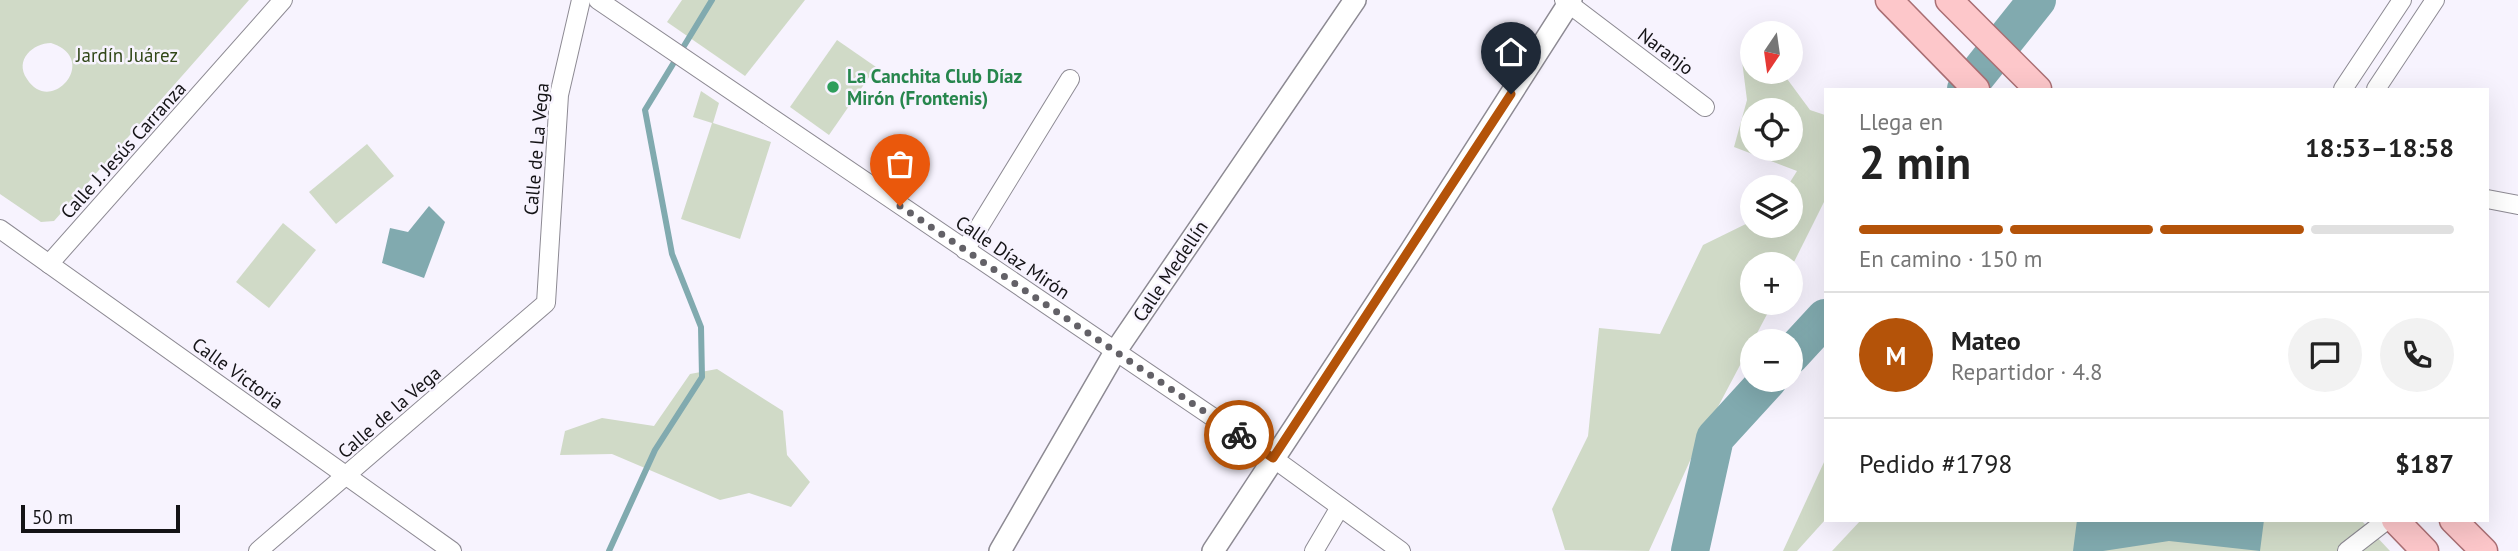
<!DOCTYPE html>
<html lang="es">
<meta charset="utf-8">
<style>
body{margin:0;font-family:"PT Sans",sans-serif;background:#f2f2f2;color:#222;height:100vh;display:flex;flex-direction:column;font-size:26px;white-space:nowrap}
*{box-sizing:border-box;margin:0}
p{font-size:23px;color:#767676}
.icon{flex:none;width:38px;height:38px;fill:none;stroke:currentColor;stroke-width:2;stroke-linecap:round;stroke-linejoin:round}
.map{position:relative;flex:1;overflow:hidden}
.panel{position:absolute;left:1824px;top:88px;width:665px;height:434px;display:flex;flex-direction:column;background:#fff;border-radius:0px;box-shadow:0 7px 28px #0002}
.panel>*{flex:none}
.needle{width:46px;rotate:193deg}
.buttons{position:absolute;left:1740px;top:21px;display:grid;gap:14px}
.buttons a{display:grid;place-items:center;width:63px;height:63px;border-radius:50%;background:#fff;box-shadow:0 7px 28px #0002;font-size:35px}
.scale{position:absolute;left:21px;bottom:18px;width:159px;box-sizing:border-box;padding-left:7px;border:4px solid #141316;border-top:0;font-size:19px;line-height:24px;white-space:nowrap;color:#141316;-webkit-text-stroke:5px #f7f3fe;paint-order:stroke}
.pin{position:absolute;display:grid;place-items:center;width:60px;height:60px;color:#fff;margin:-72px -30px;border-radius:50% 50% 50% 0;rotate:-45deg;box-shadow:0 0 7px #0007}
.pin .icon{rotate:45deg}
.courier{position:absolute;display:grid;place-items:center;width:70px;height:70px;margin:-35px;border:5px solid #b45309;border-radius:50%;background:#fff;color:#222;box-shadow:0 2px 9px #0007}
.head em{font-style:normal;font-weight:700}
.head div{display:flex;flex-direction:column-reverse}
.head{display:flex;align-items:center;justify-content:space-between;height:119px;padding:0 35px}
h1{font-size:46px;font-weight:700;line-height:52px}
.bar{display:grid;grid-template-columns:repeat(4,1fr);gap:10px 7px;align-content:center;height:84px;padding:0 35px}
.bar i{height:9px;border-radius:5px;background:#e0e0e0}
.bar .on{background:#b45309}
.bar p{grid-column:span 4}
.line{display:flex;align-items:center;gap:18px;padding:0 35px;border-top:2px solid #e0e0e0}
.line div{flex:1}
.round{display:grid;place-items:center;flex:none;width:74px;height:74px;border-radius:37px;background:#f2f2f2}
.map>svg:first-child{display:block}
</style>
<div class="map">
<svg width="2518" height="551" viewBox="0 0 2518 551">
<rect width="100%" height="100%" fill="#f7f3fe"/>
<!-- green -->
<g fill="#d0dac7" fill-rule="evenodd">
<path d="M0,0h249l-195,221 -13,1 -41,-28zM51,43c50,16 0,74 -24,36 -13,-19 6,-36 24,-36z"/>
<polygon points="682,0 805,0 745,76 667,22"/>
<polygon points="837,40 876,67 829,135 790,107"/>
<path d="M1752,58v14h30l28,38 15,5v85l-35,70v-6h-38v39h21l-79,149 -45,99 -84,-1 -13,-41 36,-73 11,-108 61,6 43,-89 49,-24v5h38v-39h-3l10,-16 -63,-24 13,-47 -5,-39zM1752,110h38v39h-38z"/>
<polygon points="701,91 719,103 713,123 771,142 740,239 681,219 712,123 693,117"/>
<polygon points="367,144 394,176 336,224 309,192"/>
<polygon points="283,223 316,250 269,308 236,282"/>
<polygon points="717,369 783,411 787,455 810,482 791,507 749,493 720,500 612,454 560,455 565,431 602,418 654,426 690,374"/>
<polygon points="1825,460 1825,520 1797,551 1783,551"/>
<polygon points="1861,520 2361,520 2390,551 1832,551"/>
</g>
<!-- water -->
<g fill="#81aaaf">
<polygon points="429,206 445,222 424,278 382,263 390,228 408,232"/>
<polygon points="2077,520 2264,520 2260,551 2169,541 2103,551 2073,551"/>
</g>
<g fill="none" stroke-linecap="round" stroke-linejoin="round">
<!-- stream -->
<polyline stroke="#81aaaf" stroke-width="6" points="609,551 655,450 702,377 701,327 672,254 645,110 712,0"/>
<!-- river -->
<g stroke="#81aaaf" stroke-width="38">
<polyline points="1966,89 2037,0"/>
<polyline points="1790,356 1825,318"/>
<polyline points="1690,551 1715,438 1768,380"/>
</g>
<!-- minor casing -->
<g stroke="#8d8a93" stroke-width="20">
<g id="minor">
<polyline points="598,0 1273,458 1401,551"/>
<polyline points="1564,0 1705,107"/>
<polyline points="2343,89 2402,0"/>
<polyline points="2376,89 2435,0"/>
<polyline points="2487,199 2518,205"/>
<polyline points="0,229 452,551"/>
<polyline points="965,250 1070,79"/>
<polyline points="49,264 283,0"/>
<polyline points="258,551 546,303 559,95 581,0"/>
<polyline points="1314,551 1340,507"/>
<polyline points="2347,551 2387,520"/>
</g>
</g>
<!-- tertiary casing -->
<g stroke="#8d8a93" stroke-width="24">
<g id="tertiary">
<polyline points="1000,551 1115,352 1355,0"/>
<polyline points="1213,551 1410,252 1571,0"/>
</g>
</g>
<!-- primary casing -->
<g stroke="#aa6f74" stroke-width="29">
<g id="primary">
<polyline points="1889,0 1976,89"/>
<polyline points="1949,0 2038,89"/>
<polyline points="2395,520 2425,551"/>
<polyline points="2453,520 2484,551"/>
</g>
</g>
<!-- minor -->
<use href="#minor" stroke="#fff" stroke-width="18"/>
<!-- tertiary -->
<use href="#tertiary" stroke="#fff" stroke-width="21"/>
<!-- primary -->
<use href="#primary" stroke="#fdc7ca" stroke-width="26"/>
</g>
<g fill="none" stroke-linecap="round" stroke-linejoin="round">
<!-- done -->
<polyline stroke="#636167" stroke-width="7" stroke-dasharray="0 12.6" points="900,206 1239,435"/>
<!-- route -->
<polyline stroke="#b45309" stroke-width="9" points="1239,435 1273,458 1511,94"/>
</g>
<!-- markers -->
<circle fill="#2e9e5b" stroke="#f7f3fe" stroke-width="2.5" cx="833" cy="87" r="7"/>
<g text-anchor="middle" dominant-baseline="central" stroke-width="5" stroke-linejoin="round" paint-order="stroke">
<!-- street labels -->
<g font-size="19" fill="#141316" stroke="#f7f3fe">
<text transform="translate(1666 51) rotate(37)">Naranjo</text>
<text transform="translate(536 149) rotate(-85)">Calle de La Vega</text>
<text transform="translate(123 150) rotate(-48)">Calle J. Jesús Carranza</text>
<text transform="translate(1013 257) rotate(34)">Calle Díaz Mirón</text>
<text transform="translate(1170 271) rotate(-56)">Calle Medellín</text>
<text transform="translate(238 373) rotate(36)">Calle Victoria</text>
<text transform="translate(389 412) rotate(-41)">Calle de la Vega</text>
</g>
<!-- park labels -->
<g font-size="19" fill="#314719" stroke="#f7f3fe">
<text x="127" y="55">Jardín Juárez</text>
</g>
<!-- leisure labels -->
<g font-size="19" font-weight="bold" fill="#27864d" stroke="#f7f3fe" text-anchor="start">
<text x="847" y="76">La Canchita Club Díaz<tspan x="847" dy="22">Mirón (Frontenis)</tspan></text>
</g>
</g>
</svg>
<div class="buttons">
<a><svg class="needle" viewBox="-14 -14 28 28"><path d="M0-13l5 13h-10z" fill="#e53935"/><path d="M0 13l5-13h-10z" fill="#767676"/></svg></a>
<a><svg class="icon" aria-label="locate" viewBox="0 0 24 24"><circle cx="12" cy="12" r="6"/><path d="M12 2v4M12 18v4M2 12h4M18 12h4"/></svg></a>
<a><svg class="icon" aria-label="layers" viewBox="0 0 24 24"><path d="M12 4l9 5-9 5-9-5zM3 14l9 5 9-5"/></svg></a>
<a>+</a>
<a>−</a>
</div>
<div class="scale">50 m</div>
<div class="pin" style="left:900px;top:206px;background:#ea580c"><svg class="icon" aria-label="bag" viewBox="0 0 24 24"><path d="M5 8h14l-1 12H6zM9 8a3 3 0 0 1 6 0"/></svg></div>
<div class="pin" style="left:1511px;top:94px;background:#1f2937"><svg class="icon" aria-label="home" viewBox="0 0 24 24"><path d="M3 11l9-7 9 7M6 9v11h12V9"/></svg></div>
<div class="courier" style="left:1239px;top:435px"><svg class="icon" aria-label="bike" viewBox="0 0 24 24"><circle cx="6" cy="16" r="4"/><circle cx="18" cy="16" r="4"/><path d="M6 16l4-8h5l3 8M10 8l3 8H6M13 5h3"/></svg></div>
<section class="panel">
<div class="head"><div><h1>2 min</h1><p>Llega en</p></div><em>18:53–18:58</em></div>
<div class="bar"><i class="on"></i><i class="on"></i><i class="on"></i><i></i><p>En camino · 150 m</p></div>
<div class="line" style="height:126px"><b class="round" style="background:#b45309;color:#fff">M</b><div><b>Mateo</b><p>Repartidor · 4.8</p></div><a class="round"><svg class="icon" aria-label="chat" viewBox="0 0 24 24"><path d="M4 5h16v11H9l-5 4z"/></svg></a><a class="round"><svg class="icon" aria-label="phone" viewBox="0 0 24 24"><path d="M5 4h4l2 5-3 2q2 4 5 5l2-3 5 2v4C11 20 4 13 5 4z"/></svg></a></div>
<div class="line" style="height:91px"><div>Pedido #1798</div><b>$187</b></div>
</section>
</div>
